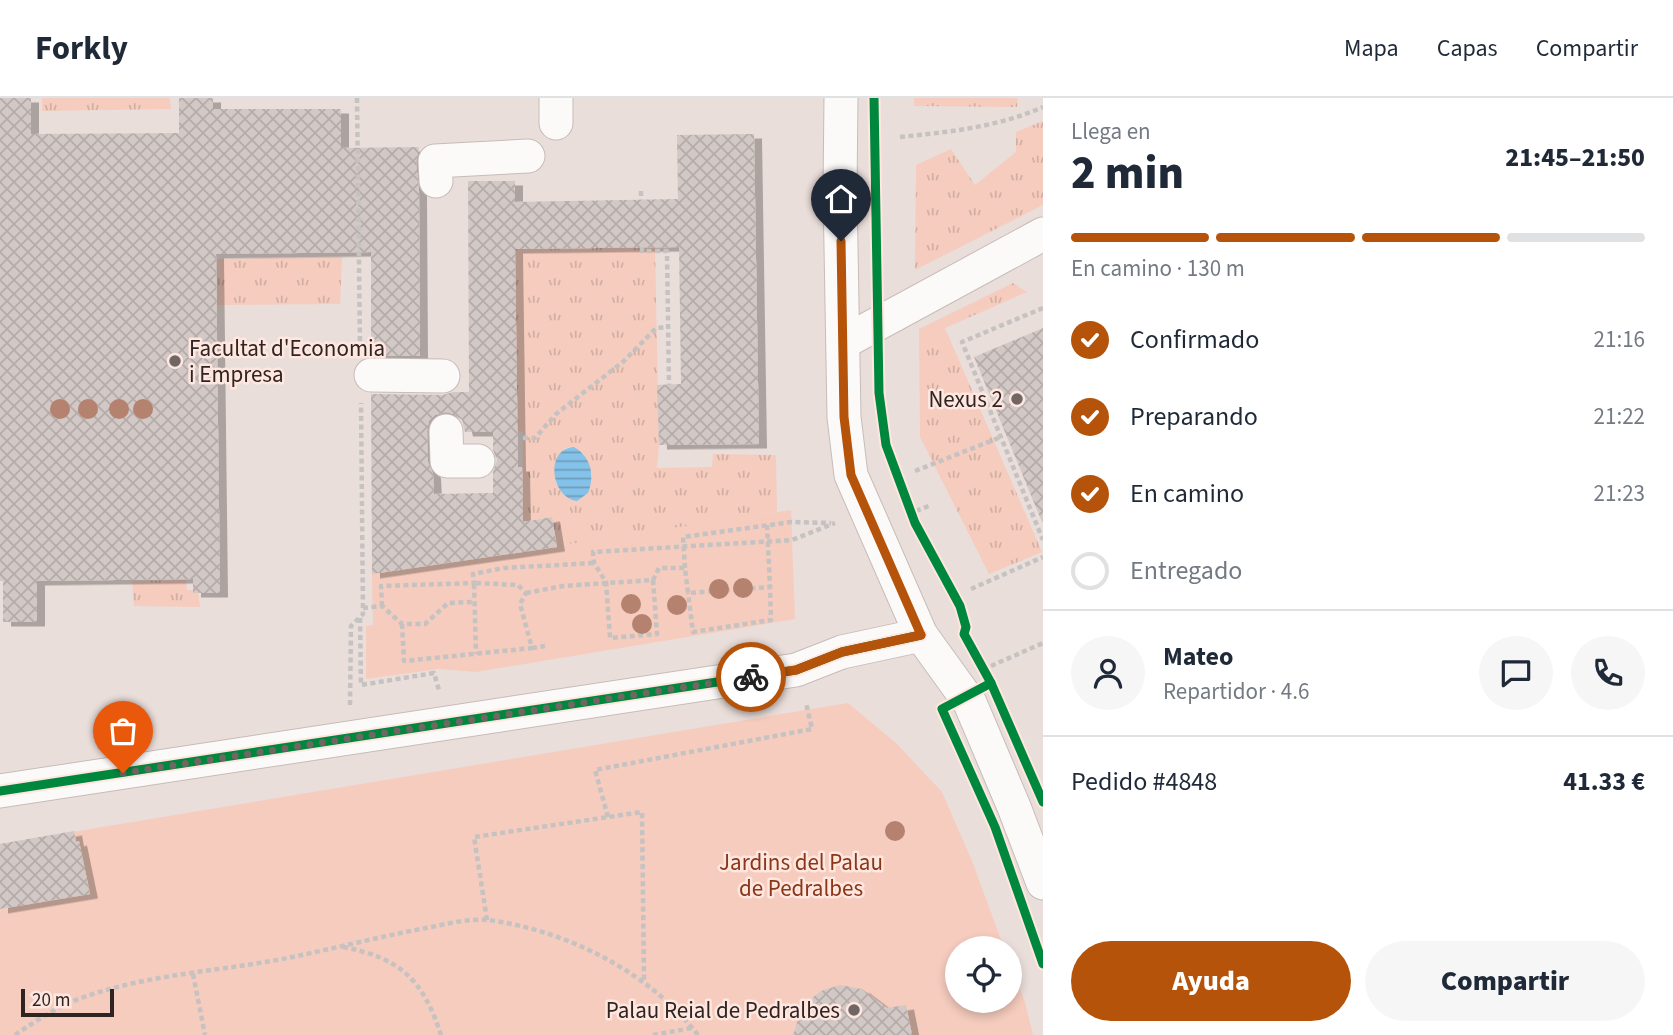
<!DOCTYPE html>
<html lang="es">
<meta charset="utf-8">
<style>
body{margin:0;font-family:"Source Sans 3",sans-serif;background:#f6f6f7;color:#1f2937;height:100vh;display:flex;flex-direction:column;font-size:26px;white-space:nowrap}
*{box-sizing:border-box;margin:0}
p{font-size:23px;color:#747a83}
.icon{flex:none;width:38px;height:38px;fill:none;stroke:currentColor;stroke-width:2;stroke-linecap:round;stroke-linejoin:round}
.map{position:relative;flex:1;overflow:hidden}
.sheet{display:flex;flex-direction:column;background:#fff;width:630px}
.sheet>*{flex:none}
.tools{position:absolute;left:945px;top:838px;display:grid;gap:14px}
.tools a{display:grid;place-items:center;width:77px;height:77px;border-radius:50%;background:#fff;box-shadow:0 4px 10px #0003;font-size:35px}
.scale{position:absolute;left:21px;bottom:18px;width:93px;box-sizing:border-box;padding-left:7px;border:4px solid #2e2523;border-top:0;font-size:19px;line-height:24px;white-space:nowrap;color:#2e2523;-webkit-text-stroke:5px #ffe7e0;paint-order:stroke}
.pin{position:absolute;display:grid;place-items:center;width:60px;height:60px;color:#fff;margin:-72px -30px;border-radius:50% 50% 50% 0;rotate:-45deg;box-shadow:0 0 7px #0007}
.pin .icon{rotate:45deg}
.courier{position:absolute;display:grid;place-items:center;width:70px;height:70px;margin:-35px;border:5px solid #b45309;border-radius:50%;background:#fff;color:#222;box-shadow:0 2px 9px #0007}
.summary em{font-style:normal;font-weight:800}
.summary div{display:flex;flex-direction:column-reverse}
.summary{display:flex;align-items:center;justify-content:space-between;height:119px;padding:0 28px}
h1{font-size:46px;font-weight:800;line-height:52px}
.bar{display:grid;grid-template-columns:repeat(4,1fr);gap:10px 7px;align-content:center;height:84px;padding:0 28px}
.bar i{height:9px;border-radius:5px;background:#e0e1e3}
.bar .selected{background:#b45309}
.bar p{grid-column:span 4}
.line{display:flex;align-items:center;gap:18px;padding:0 28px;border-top:2px solid #e0e1e3}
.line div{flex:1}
.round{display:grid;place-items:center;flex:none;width:74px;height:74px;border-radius:37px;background:#f6f6f7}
ol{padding:0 28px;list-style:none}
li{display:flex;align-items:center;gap:21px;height:77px}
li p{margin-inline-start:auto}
li .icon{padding:7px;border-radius:50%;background:#b45309;color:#fff;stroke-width:4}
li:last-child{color:#747a83}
li i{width:38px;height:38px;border:4px solid #e0e1e3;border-radius:50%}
.action{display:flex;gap:14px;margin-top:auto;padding:14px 28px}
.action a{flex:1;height:80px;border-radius:42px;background:#b45309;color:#fff;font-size:28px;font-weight:800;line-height:80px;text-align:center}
.action a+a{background:#f6f6f7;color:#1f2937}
header{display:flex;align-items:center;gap:42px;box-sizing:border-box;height:98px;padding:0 35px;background:#fff;border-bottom:2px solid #e0e1e3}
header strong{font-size:33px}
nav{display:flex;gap:38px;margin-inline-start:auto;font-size:24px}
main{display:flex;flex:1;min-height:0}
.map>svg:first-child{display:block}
</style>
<header>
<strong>Forkly</strong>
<nav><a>Mapa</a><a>Capas</a><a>Compartir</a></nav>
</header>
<main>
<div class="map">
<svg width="1043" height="937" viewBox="0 0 1043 937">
<defs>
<pattern id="grass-tufts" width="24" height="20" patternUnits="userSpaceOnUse" patternTransform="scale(1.75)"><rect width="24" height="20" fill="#f5ccbe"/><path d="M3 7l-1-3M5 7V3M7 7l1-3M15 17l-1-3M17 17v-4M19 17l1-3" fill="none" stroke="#d2afa3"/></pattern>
<pattern id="water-rules" width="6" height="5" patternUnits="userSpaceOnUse" patternTransform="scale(1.75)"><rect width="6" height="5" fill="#85c2e9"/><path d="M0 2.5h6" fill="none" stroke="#6d9dbc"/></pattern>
<pattern id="building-cross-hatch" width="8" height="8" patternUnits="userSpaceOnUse" patternTransform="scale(1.75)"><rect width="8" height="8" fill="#d2c8c5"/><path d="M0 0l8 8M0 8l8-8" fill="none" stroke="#b5aca9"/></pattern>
<filter id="shadow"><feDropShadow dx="8" dy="4.5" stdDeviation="0" flood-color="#0004"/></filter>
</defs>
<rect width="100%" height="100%" fill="#eadeda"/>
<!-- grass -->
<g fill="url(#grass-tufts)" fill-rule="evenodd">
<polygon points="42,0 170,0 171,11 42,13"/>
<polygon points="914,0 1018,0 1017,9 914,8"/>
<polygon points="1043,23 1043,107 915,172 916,67 951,51 975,87 1016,54 1016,34"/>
<path d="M655,149l4,198 -2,23 55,-1 1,-13 63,1 1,57 -272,42 47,-37 -30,5 1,-90 -6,-1 -2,-182zM574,349l18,27 -3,15 -32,-4c-4,-15 -3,-24 8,-37z"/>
<polygon points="342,159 340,206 217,207 217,161"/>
<polygon points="1013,185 1027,194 945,230 1042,454 989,476 920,339 919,231"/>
<polygon points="186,482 187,492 198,492 200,509 134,508 132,483"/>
</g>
<!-- park -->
<g fill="#f5ccbe">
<polygon points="791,412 795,521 476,574 439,571 366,581 366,528 373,527 372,476"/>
<polygon points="848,605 896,645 942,694 972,763 1004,850 957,850 957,903 1010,903 1010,865 1025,904 1033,937 0,937 0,746"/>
</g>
<!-- water -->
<path fill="url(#water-rules)" d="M574,349c17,10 21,28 14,46l-11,8c-26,-3 -33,-52 -3,-54z"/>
<!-- building -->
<g fill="url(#building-cross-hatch)" fill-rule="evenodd" filter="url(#shadow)">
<polygon points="0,0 31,0 31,36 179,35 179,0 213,0 213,11 341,11 341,50 419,49 416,64 419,92 420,258 371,258 371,154 216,156 220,495 193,495 193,481 37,483 37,524 3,524 3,483 0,483"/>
<path d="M754,36l5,310 -100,1 -2,-60 24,-1 -2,-137 -164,2 3,218h4l1,55 29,-5 5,30 -185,27 -1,-180 72,1 10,-3h16l-1,-211h47v21l163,-3 -1,-64zM446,314l8,2 8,6 3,12h28v18l4,10 -4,12v21l-59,1 -1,-20 -5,-12 -1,-31 2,-10 6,-6z"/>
<polygon points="1043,230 1043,424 1042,424 974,259"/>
<polygon points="74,733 76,744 79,743 90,796 0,811 0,746"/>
<polygon points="840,887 862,891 887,910 906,907 912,937 793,937 801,913 808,903 821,893"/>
</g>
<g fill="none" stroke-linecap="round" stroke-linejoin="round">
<!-- minor casing -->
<g stroke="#c6bcb8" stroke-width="35">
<g id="minor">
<polyline points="556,0 556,25"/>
<polyline points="841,0 840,93 844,319 851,377 921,537 970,605 1014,709 1043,785"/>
<polyline points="436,83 435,63 528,58"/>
<polyline points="844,244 1043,136"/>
<polyline points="371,277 443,278"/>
<polyline points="446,333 447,363 478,363"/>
<polyline points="0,693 796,572 842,554 921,537"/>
</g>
</g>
<!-- path -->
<g stroke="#c5c2c1" stroke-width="4.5" stroke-dasharray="5 3.5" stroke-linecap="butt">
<polyline points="357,0 360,247"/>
<path d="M900,39c49,-5 98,-10 143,-30"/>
<polyline points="641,93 641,102"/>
<polyline points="642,149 642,153 667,153 669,287"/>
<polyline points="1043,210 962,244 1043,442"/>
<polyline points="523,340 535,340 556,316 624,263 656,230 668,229"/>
<polyline points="915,373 1001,339"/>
<polyline points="916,413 931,407"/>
<polyline points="767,427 770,489"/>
<polyline points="685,470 683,439 791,424 831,425"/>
<polyline points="653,482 657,536 610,540 606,484 594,465 593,454 792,442 835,425"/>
<polyline points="971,491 1043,459"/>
<polyline points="526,495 563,488 653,482 659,470 685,470 688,495 770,489 771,522 693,534 688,495"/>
<polyline points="382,508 381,488 474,485 473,476 504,470 594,465"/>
<polyline points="363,510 382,508 402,526 425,526 448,505 474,504"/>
<polyline points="360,520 361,587 434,575 439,592"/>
<polyline points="402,526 404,563 532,550 520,506 526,495 518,487 474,485 476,556"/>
<polyline points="532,550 545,548"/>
<polyline points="991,568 1043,545"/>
<polyline points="350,607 351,528 363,516 361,305"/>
<polyline points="608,719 595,672 812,631 806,605"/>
<polyline points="487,822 474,739 642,714 644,882"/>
<path d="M343,849c58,11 80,33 98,88"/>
<polyline points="193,876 205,937"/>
<path d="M15,937c22,-15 43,-29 69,-38 68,-24 143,-26 213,-41 43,-9 86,-20 129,-28 20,-4 44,-10 63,-8 79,11 160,52 209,115"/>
<polyline points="653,937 692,930"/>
</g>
<!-- minor -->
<use href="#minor" stroke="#fcfaf9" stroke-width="33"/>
<!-- cycleway casing -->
<g stroke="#ffe7e0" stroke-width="13">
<g id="cycleway">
<polyline points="874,0 879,295 886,347 915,425 960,508 966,529 964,536 991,585 1043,704"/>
<polyline points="991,585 942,611 995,729 1043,866"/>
<polyline points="0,693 796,572 842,554 921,537"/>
</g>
</g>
<!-- cycleway -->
<use href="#cycleway" stroke="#00873e" stroke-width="9"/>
</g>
<!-- trees -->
<g fill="#b58270">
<circle cx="60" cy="311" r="10"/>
<circle cx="88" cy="311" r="10"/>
<circle cx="119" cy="311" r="10"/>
<circle cx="143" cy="311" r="10"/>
<circle cx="743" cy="490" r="10"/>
<circle cx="719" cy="491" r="10"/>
<circle cx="631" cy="506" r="10"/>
<circle cx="677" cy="507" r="10"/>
<circle cx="642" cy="526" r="10"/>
<circle cx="895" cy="733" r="10"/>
</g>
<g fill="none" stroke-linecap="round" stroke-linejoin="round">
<!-- done -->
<polyline stroke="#706663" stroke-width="7" stroke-dasharray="0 12.6" points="123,675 751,579"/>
<!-- route -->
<polyline stroke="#b45309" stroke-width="9" points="751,579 796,572 842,554 921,537 851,377 844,319 841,143"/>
</g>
<!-- markers -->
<g fill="#706663" stroke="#ffe7e0" stroke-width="2.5">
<circle cx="175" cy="263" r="7"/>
<circle cx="1017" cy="301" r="7"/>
<circle cx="854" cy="912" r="7"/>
</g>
<g text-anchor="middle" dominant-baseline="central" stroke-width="5" stroke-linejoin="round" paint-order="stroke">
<!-- poi labels -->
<g font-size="23" fill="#2e2523" stroke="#ffe7e0" text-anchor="end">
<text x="189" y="250" text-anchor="start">Facultat d'Economia<tspan x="189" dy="26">i Empresa</tspan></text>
<text x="1003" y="301">Nexus 2</text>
<text x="840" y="912">Palau Reial de Pedralbes</text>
</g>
<!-- park labels -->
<g font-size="23" fill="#893619" stroke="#ffe7e0">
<text x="801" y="764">Jardins del Palau<tspan x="801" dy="26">de Pedralbes</tspan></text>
</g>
</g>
</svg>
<div class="tools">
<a><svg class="icon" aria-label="locate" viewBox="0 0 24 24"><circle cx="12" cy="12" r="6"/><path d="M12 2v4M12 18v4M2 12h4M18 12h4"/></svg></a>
</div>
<div class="scale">20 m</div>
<div class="pin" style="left:123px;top:675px;background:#ea580c"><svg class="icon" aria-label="bag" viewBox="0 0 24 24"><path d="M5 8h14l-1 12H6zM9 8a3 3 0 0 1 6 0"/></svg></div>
<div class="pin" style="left:841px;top:143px;background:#1f2937"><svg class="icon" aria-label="home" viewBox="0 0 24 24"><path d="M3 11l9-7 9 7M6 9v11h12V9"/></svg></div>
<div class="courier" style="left:751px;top:579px"><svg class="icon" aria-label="bike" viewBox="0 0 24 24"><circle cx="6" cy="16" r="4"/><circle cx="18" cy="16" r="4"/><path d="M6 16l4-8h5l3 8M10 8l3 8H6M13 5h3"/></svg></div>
</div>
<section class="sheet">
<div class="summary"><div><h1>2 min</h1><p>Llega en</p></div><em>21:45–21:50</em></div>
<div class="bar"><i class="selected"></i><i class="selected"></i><i class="selected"></i><i></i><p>En camino · 130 m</p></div>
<ol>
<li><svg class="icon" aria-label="check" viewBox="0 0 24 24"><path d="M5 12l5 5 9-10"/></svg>Confirmado<p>21:16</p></li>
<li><svg class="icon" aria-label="check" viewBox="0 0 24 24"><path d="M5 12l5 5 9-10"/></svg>Preparando<p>21:22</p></li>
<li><svg class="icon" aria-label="check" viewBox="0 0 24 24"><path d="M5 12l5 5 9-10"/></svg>En camino<p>21:23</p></li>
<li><i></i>Entregado</li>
</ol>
<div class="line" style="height:126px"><a class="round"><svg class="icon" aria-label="person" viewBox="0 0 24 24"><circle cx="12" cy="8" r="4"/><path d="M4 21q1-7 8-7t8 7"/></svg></a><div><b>Mateo</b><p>Repartidor · 4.6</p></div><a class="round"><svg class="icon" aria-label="chat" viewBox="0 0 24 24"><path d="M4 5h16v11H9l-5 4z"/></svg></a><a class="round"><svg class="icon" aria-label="phone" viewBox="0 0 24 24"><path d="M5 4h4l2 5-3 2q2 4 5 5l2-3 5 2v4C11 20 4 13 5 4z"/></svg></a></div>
<div class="line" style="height:91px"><div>Pedido #4848</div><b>41.33 €</b></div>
<div class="action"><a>Ayuda</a><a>Compartir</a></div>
</section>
</main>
